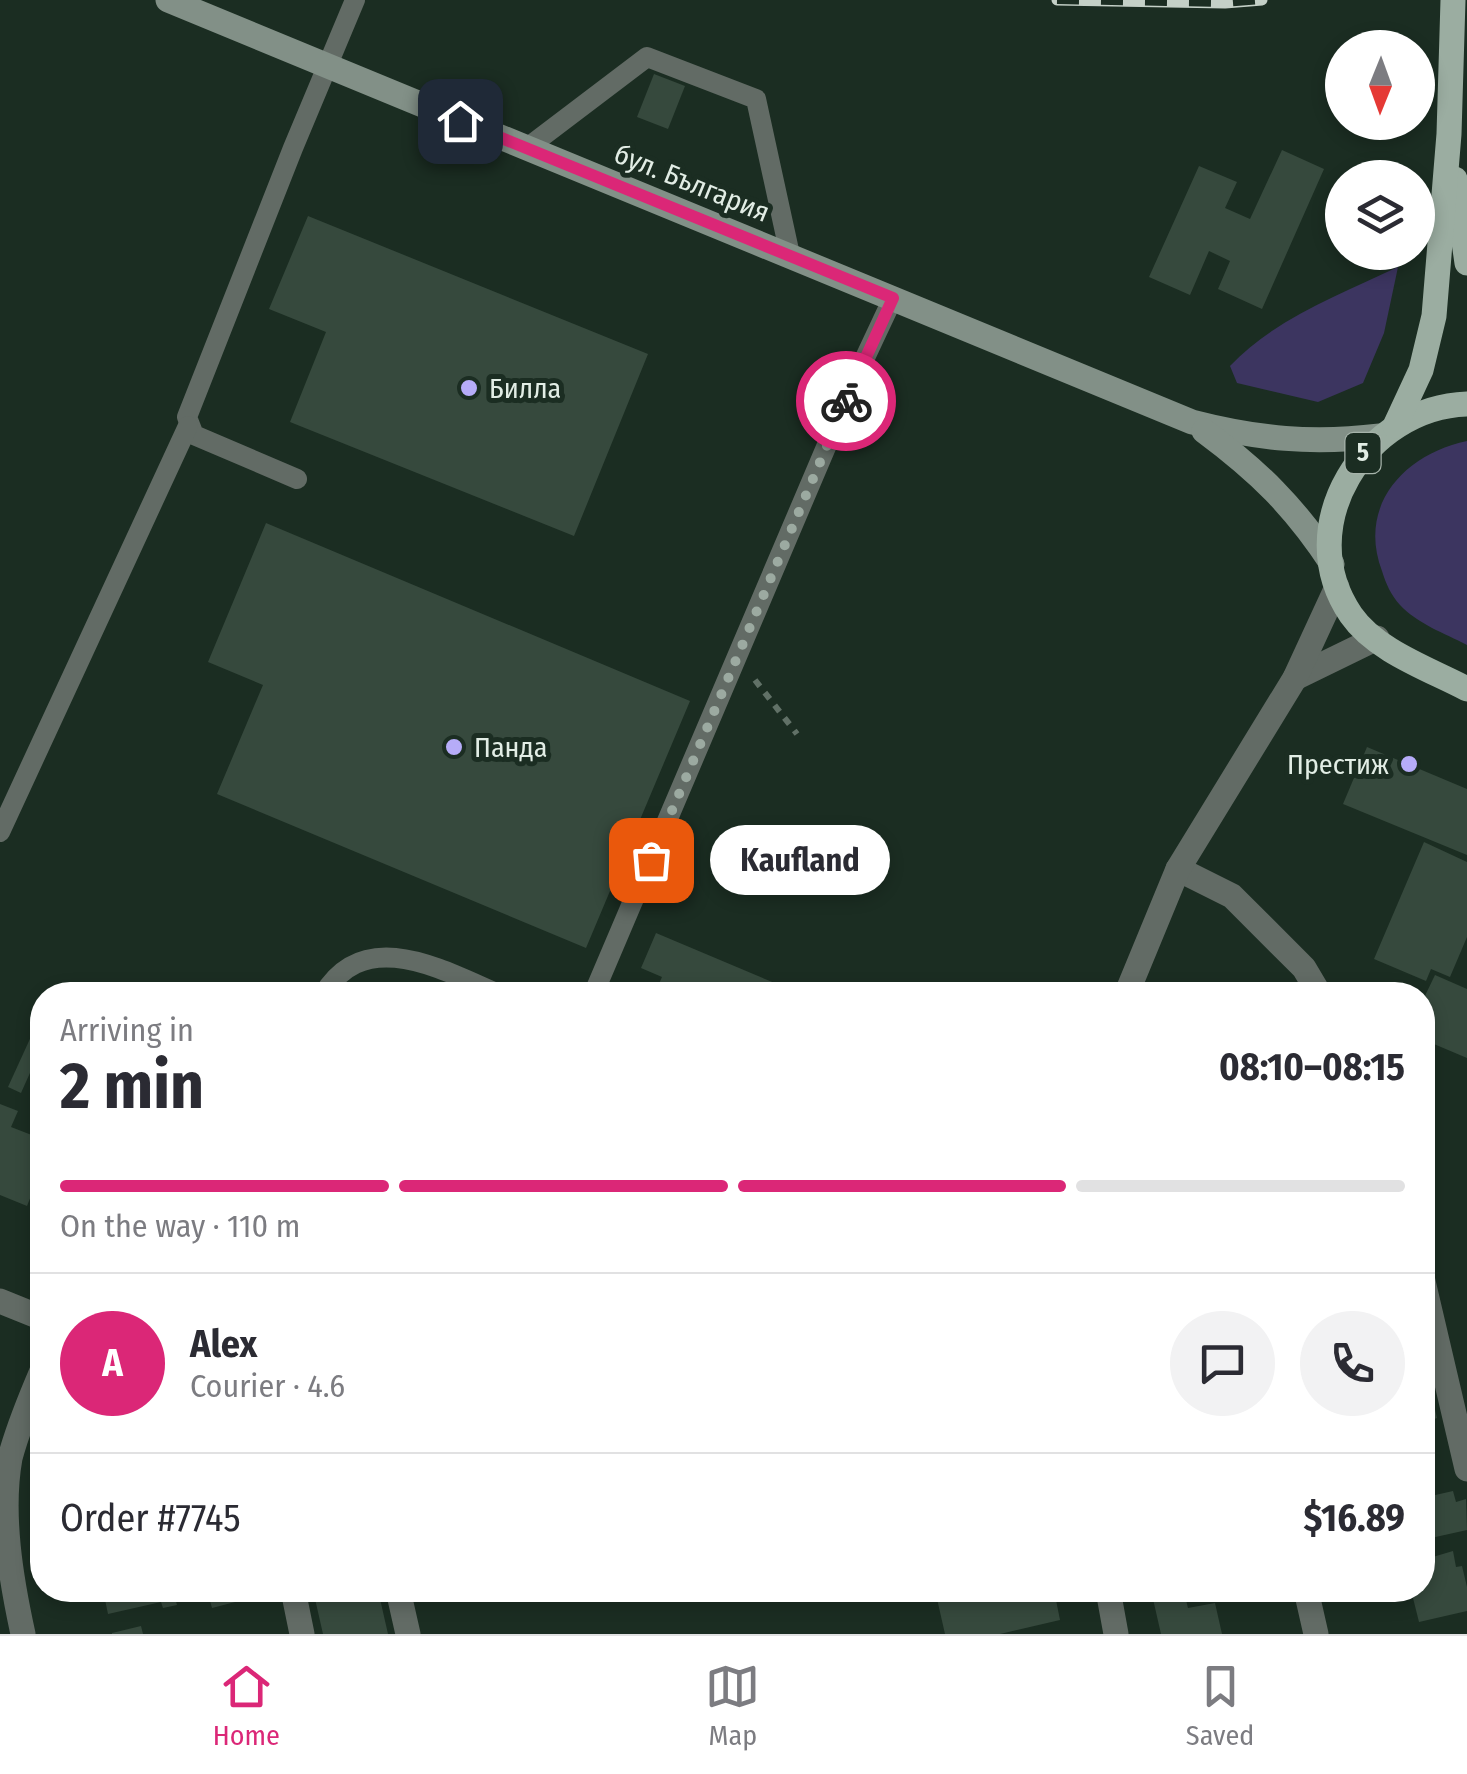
<!DOCTYPE html>
<meta charset="utf-8">
<style>
body{margin:0;font-family:"Fira Sans Condensed",sans-serif;background:#f2f2f3;color:#2b2b33;height:100vh;display:flex;flex-direction:column;font-size:38px;white-space:nowrap}
*{box-sizing:border-box;margin:0}
p{font-size:32px;color:#7c7c81}
.icon{flex:none;width:55px;height:55px;fill:none;stroke:currentColor;stroke-width:2;stroke-linecap:round;stroke-linejoin:round}
.map{position:relative;flex:1;overflow:hidden}
.panel{position:absolute;left:30px;top:982px;width:1405px;height:620px;display:flex;flex-direction:column;background:#fff;border-radius:40px;box-shadow:0 5px 15px #0003}
.panel>*{flex:none}
.needle{width:65px;rotate:181deg}
.buttons{position:absolute;left:1325px;top:30px;display:grid;gap:20px}
.buttons a{display:grid;place-items:center;width:110px;height:110px;border-radius:50%;background:#fff;box-shadow:0 5px 15px #0003;font-size:50px}
.pin{position:absolute;display:grid;place-items:center;width:85px;height:85px;color:#fff;margin:-42px;border-radius:20px;box-shadow:0 5px 15px #0006}
.courier{position:absolute;display:grid;place-items:center;width:100px;height:100px;margin:-50px;border:8px solid #db2777;border-radius:50%;background:#fff;color:#222;box-shadow:0 2px 12px #0007}
.bubble{position:absolute;height:70px;border-radius:35px;background:#fff;box-shadow:0 5px 15px #0003;font-size:32px;font-weight:700;line-height:70px;text-align:center}
.summary em{font-style:normal;font-weight:700}
.summary div{display:flex;flex-direction:column-reverse}
.summary{display:flex;align-items:center;justify-content:space-between;height:170px;padding:0 30px}
h1{font-size:65px;font-weight:700;line-height:75px}
.bar{display:grid;grid-template-columns:repeat(4,1fr);gap:15px 10px;align-content:center;height:120px;padding:0 30px}
.bar i{height:12px;border-radius:8px;background:#e1e1e2}
.bar .selected{background:#db2777}
.bar p{grid-column:span 4}
.line{display:flex;align-items:center;gap:25px;padding:0 30px;border-top:2px solid #e1e1e2}
.line div{flex:1}
.round{display:grid;place-items:center;flex:none;width:105px;height:105px;border-radius:52px;background:#f2f2f3}
.menu{display:flex;justify-content:space-around;align-items:center;height:140px;border-top:2px solid #e1e1e2;background:#fff;font-size:28px;color:#7c7c81}
.menu a{display:grid;justify-items:center;gap:5px}
.menu .selected{color:#db2777}
.map>svg:first-child{display:block}
</style>
<div class="map">
<svg width="1467" height="1634" viewBox="0 0 1467 1634">
<rect width="100%" height="100%" fill="#1b2d22"/>
<!-- green -->
<g fill="#3c3560">
<path d="M1398,267l-14,66 -21,50 -45,19 -81,-19 -7,-17c44,-47 111,-72 168,-99z"/>
<path d="M1467,441v204c-23,-12 -49,-21 -67,-40 -9,-10 -14,-21 -18,-34 -25,-66 23,-117 85,-130z"/>
</g>
<!-- building -->
<g fill="#36493d">
<polygon points="654,74 685,86 668,129 637,117"/>
<polygon points="1282,150 1324,169 1262,309 1218,289 1230,261 1209,251 1190,295 1149,277 1199,166 1237,182 1225,208 1250,219"/>
<polygon points="308,216 648,354 574,536 290,422 326,332 269,309"/>
<polygon points="266,523 690,701 586,948 217,794 263,685 208,662"/>
<polygon points="1367,747 1467,789 1467,855 1343,804"/>
<polygon points="1424,842 1467,862 1467,937 1450,977 1431,969 1426,981 1374,959"/>
<polygon points="656,933 789,989 786,995 654,995 662,977 641,968"/>
<polygon points="1435,975 1467,989 1467,1058 1422,1039 1422,1002"/>
<polygon points="34,1030 42,1033 42,1046 21,1093 8,1087"/>
<polygon points="0,1104 18,1111 11,1127 42,1139 42,1168 27,1206 0,1195"/>
<polygon points="1426,1391 1428,1403 1433,1401 1437,1418 1432,1420 1435,1434 1422,1437 1422,1392"/>
<polygon points="1453,1491 1456,1502 1466,1499 1467,1530 1422,1540 1422,1498"/>
<polygon points="1453,1551 1456,1567 1462,1566 1467,1587 1467,1611 1419,1622 1411,1590 1422,1590 1422,1576 1430,1574 1426,1559"/>
<polygon points="103,1590 173,1590 177,1605 163,1608 161,1602 108,1614"/>
<polygon points="207,1590 236,1590 239,1601 212,1608"/>
<polygon points="313,1590 378,1590 388,1634 323,1634"/>
<polygon points="935,1590 1054,1590 1060,1620 1000,1634 945,1634"/>
<polygon points="1184,1592 1188,1608 1215,1603 1222,1634 1161,1634 1153,1599"/>
<polygon points="141,1626 143,1634 112,1634 112,1633"/>
</g>
<g fill="none" stroke-linecap="round" stroke-linejoin="round">
<!-- path -->
<polyline stroke="#617167" stroke-width="6" stroke-dasharray="8 8" stroke-linecap="butt" points="755,680 797,734"/>
<!-- lane -->
<g stroke="#626b65" stroke-width="20">
<polyline points="527,148 647,57 756,99 790,255"/>
<polyline points="297,479 194,435 187,417 293,148 355,0"/>
<polyline points="0,832 188,426"/>
<path d="M323,995c42,-71 121,-24 178,0"/>
<polyline points="593,995 855,379 893,298"/>
</g>
<!-- street -->
<g stroke="#626b65" stroke-width="25">
<polyline points="1295,678 1377,638"/>
<polyline points="1178,869 1232,896 1304,968 1320,995"/>
<polyline points="1126,995 1178,869 1295,678 1337,587"/>
<polyline points="1422,1277 1467,1469"/>
<polyline points="0,1301 42,1318"/>
<polyline points="293,1590 302,1634"/>
<polyline points="398,1590 408,1634"/>
<polyline points="1108,1590 1116,1634"/>
<polyline points="1306,1590 1316,1634"/>
<path d="M23,1634c-12,-55 -23,-120 -13,-176 8,-30 20,-59 32,-87"/>
</g>
<!-- secondary -->
<g stroke="#829087" stroke-width="25">
<path d="M168,0l1024,422c66,17 120,22 188,14"/>
<path d="M1204,431c54,40 91,76 128,133"/>
</g>
<!-- primary -->
<g stroke="#9bada1" stroke-width="25">
<polyline points="1455,179 1467,263"/>
<path d="M1467,404c-101,3 -177,122 -116,211 25,36 78,54 116,74"/>
<polyline points="1395,426 1421,370 1434,316 1449,134 1453,0"/>
</g>
<!-- rail casing -->
<g stroke="#c4d0c7" stroke-width="11">
<polyline id="rail" points="1057,0 1225,3 1262,0"/>
</g>
<!-- rail -->
<use href="#rail" stroke="#1b2d22" stroke-width="8" stroke-dasharray="22" stroke-linecap="butt"/>
</g>
<g fill="none" stroke-linecap="round" stroke-linejoin="round">
<!-- done -->
<polyline stroke="#9caaa1" stroke-width="10" stroke-dasharray="0 18" points="651,860 846,401"/>
<!-- route -->
<polyline stroke="#db2777" stroke-width="12" points="460,121 893,298 846,401"/>
</g>
<!-- markers -->
<g fill="#b6acf8" stroke="#1b2d22" stroke-width="4">
<circle cx="469" cy="388" r="10"/>
<circle cx="454" cy="747" r="10"/>
<circle cx="1409" cy="764" r="10"/>
</g>
<g text-anchor="middle" dominant-baseline="central" stroke-width="10" stroke-linejoin="round" paint-order="stroke">
<!-- shield labels -->
<rect fill="#1b2d22" stroke="#a6b3aa" stroke-width="2.5" x="1345.5" y="433" width="35" height="40" rx="8"/>
<g font-size="25" font-weight="bold" fill="#e2ede5">
<text x="1363" y="453">5</text>
</g>
<!-- street labels -->
<g font-size="28" fill="#e2ede5" stroke="#1b2d22">
<text transform="translate(692 183) rotate(22)">бул. България</text>
</g>
<!-- poi labels -->
<g font-size="28" fill="#e2ede5" stroke="#1b2d22" text-anchor="start">
<text x="489" y="388">Билла</text>
<text x="474" y="747">Панда</text>
<text x="1389" y="764" text-anchor="end">Престиж</text>
</g>
</g>
</svg>
<div class="buttons">
<a><svg class="needle" viewBox="-14 -14 28 28"><path d="M0-13l5 13h-10z" fill="#e53935"/><path d="M0 13l5-13h-10z" fill="#7c7c81"/></svg></a>
<a><svg class="icon" aria-label="layers" viewBox="0 0 24 24"><path d="M12 4l9 5-9 5-9-5zM3 14l9 5 9-5"/></svg></a>
</div>
<div class="pin" style="left:651px;top:860px;background:#ea580c"><svg class="icon" aria-label="bag" viewBox="0 0 24 24"><path d="M5 8h14l-1 12H6zM9 8a3 3 0 0 1 6 0"/></svg></div>
<div class="pin" style="left:460px;top:121px;background:#1f2937"><svg class="icon" aria-label="home" viewBox="0 0 24 24"><path d="M3 11l9-7 9 7M6 9v11h12V9"/></svg></div>
<div class="courier" style="left:846px;top:401px"><svg class="icon" aria-label="bike" viewBox="0 0 24 24"><circle cx="6" cy="16" r="4"/><circle cx="18" cy="16" r="4"/><path d="M6 16l4-8h5l3 8M10 8l3 8H6M13 5h3"/></svg></div>
<div class="bubble" style="left:710px;top:825px;width:180px">Kaufland</div>
<section class="panel">
<div class="summary"><div><h1>2 min</h1><p>Arriving in</p></div><em>08:10–08:15</em></div>
<div class="bar"><i class="selected"></i><i class="selected"></i><i class="selected"></i><i></i><p>On the way · 110 m</p></div>
<div class="line" style="height:180px"><b class="round" style="background:#db2777;color:#fff">A</b><div><b>Alex</b><p>Courier · 4.6</p></div><a class="round"><svg class="icon" aria-label="chat" viewBox="0 0 24 24"><path d="M4 5h16v11H9l-5 4z"/></svg></a><a class="round"><svg class="icon" aria-label="phone" viewBox="0 0 24 24"><path d="M5 4h4l2 5-3 2q2 4 5 5l2-3 5 2v4C11 20 4 13 5 4z"/></svg></a></div>
<div class="line" style="height:130px"><div>Order #7745</div><b>$16.89</b></div>
</section>
</div>
<nav class="menu">
<a class="selected"><svg class="icon" aria-label="home" viewBox="0 0 24 24"><path d="M3 11l9-7 9 7M6 9v11h12V9"/></svg>Home</a>
<a><svg class="icon" aria-label="map" viewBox="0 0 24 24"><path d="M3 6l6-2 6 2 6-2v14l-6 2-6-2-6 2zM9 4v14M15 6v14"/></svg>Map</a>
<a><svg class="icon" aria-label="saved" viewBox="0 0 24 24"><path d="M7 4h10v16l-5-4-5 4z"/></svg>Saved</a>
</nav>
